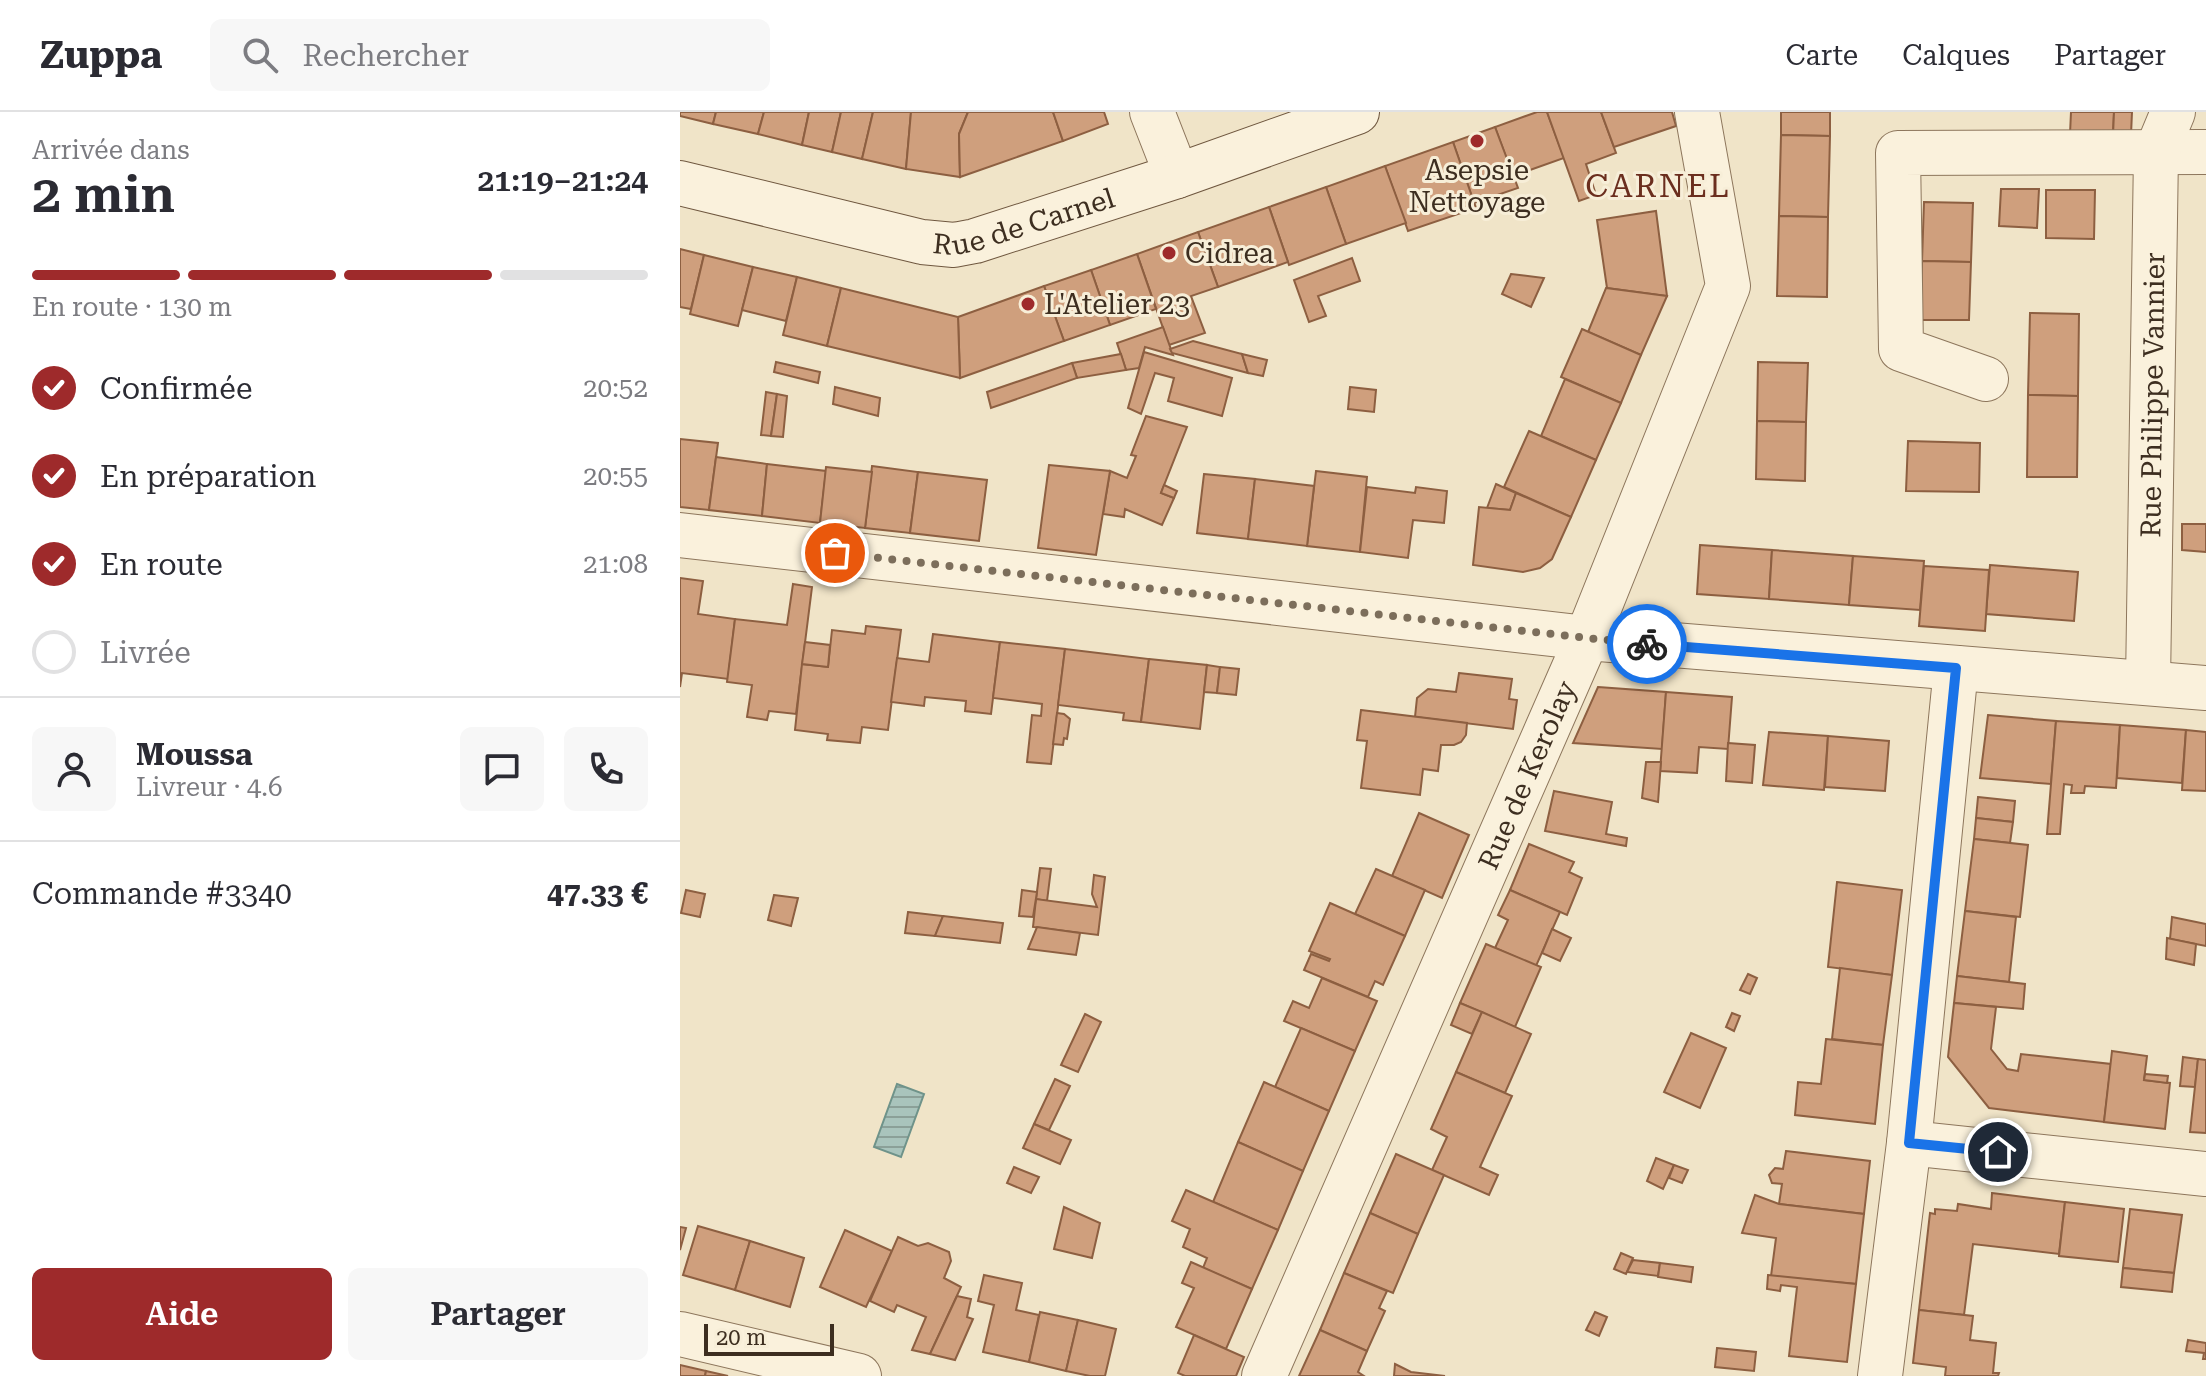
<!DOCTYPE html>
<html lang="fr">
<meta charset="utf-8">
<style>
body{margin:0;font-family:"Roboto Serif",serif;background:#f7f7f7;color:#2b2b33;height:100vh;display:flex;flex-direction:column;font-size:30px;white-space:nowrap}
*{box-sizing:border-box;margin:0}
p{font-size:26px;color:#7c7c81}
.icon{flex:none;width:44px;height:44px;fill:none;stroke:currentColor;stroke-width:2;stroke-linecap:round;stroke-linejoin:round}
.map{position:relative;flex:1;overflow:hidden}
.side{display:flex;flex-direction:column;background:#fff;width:680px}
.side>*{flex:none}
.scale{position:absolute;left:24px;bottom:20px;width:130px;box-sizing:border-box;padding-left:8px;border:4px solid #3d2e20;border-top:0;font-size:22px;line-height:28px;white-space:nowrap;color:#3d2e20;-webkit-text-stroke:6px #f7eed8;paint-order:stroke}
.pin{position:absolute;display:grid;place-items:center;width:68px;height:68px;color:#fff;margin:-34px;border:4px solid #fff;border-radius:50%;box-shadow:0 2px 8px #0007}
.courier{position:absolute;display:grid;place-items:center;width:80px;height:80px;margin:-40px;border:6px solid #1a73e8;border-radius:50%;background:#fff;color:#222;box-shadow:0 2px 10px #0007}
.head em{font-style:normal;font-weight:600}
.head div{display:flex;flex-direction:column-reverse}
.head{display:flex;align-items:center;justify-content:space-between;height:136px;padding:0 32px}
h1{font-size:52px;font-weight:600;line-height:60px}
.bar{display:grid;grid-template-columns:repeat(4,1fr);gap:12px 8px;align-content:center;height:96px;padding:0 32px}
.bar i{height:10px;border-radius:6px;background:#e1e1e2}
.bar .selected{background:#9e2a2b}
.bar p{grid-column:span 4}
.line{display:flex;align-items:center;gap:20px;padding:0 32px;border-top:2px solid #e1e1e2}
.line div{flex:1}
.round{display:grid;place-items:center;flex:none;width:84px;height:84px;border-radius:12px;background:#f7f7f7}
ol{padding:0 32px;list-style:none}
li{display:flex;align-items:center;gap:24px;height:88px}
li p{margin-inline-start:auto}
li .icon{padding:8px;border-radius:50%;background:#9e2a2b;color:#fff;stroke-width:4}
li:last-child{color:#7c7c81}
li i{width:44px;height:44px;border:4px solid #e1e1e2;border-radius:50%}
.action{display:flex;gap:16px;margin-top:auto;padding:16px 32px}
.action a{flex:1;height:92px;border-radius:12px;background:#9e2a2b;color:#fff;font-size:32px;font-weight:600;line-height:92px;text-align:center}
.action a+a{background:#f7f7f7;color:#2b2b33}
header{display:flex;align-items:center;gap:48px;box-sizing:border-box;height:112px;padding:0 40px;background:#fff;border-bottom:2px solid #e1e1e2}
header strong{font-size:38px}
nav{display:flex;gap:44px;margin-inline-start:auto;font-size:28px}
.search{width:560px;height:72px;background:#f7f7f7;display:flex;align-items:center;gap:20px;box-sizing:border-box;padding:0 28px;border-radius:12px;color:#7c7c81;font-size:30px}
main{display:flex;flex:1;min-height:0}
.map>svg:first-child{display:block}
</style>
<header>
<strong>Zuppa</strong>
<div class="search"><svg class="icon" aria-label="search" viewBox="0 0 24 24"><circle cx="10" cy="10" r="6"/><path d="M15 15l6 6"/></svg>Rechercher</div>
<nav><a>Carte</a><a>Calques</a><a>Partager</a></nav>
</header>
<main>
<section class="side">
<div class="head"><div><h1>2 min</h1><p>Arrivée dans</p></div><em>21:19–21:24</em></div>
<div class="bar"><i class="selected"></i><i class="selected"></i><i class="selected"></i><i></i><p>En route · 130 m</p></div>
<ol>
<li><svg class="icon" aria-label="check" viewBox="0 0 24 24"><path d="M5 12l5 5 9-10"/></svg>Confirmée<p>20:52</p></li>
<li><svg class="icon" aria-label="check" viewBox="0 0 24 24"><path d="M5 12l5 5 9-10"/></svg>En préparation<p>20:55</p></li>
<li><svg class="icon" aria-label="check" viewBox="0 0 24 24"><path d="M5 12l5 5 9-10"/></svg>En route<p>21:08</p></li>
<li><i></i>Livrée</li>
</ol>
<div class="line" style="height:144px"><a class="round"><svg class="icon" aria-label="person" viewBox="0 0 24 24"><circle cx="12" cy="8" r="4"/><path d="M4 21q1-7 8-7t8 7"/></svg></a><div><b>Moussa</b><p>Livreur · 4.6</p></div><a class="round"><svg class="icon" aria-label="chat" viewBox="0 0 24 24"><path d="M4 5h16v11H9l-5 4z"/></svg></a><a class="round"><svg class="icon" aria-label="phone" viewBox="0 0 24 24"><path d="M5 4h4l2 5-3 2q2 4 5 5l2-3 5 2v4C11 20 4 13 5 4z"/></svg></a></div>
<div class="line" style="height:104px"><div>Commande #3340</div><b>47.33 €</b></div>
<div class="action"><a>Aide</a><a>Partager</a></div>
</section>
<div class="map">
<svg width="1526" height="1264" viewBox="0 0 1526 1264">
<defs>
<pattern id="water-rules" width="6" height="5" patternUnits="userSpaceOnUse" patternTransform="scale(2)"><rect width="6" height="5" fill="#a9c4bc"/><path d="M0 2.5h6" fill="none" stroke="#8ba098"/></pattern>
</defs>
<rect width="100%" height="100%" fill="#f0e4c8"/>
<!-- water -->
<polygon fill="url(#water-rules)" stroke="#6f938a" stroke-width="2" points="217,972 244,982 221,1045 194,1035"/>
<!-- building -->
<g fill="#cf9f7d" stroke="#8d5f41" stroke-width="2">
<polygon points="0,0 36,0 33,12 0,4"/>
<polygon points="36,0 84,0 78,22 33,12"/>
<polygon points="84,0 129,0 122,33 78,22"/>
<polygon points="129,0 161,0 152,40 122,33"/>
<polygon points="161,0 193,0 182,47 152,40"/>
<polygon points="193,0 231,0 226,57 182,47"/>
<polygon points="231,0 288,0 279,22 280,65 226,57"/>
<polygon points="288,0 373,0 383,29 280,65 279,22"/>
<polygon points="373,0 424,0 428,12 383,29"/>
<polygon points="857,0 867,0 884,46 833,64 815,15"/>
<polygon points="867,0 921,0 936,41 906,52 916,83 899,89"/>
<polygon points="921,0 992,0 996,14 934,35"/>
<polygon points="1101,0 1150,0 1150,24 1101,23"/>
<polygon points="1391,0 1434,0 1433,23 1390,22"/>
<polygon points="1434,0 1452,0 1451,23 1433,23"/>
<polygon points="815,15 838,76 794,91 773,30"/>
<polygon points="1101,23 1150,24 1148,105 1099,104"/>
<polygon points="773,30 796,96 728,119 705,54"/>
<polygon points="705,54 726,111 666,132 646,75"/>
<polygon points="646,75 666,132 609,153 589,95"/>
<polygon points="1321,77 1359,77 1357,116 1319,114"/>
<polygon points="1366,78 1415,78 1414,127 1366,126"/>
<polygon points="1244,90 1293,91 1291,150 1242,149"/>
<polygon points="589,95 608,150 538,175 518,120"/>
<polygon points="976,99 987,184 927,176 917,108"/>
<polygon points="1099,104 1148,105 1147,185 1097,184"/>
<polygon points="518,120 538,175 511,184 525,221 489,233 457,142"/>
<polygon points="0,137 24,143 11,197 0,195"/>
<polygon points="457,142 476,197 430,213 411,158"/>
<polygon points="24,143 73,155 58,214 10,202"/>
<polygon points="672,146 680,169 638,184 646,204 629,210 614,168"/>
<polygon points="1242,149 1291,150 1289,208 1240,208"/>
<polygon points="73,155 117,165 106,209 62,198"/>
<polygon points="411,158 430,213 384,229 364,174"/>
<polygon points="831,162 864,166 851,195 822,182"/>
<polygon points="117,165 161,176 147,234 103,223"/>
<polygon points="364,174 384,229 280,266 278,205"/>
<polygon points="161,176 278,205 280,266 147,234"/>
<polygon points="926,176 987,184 961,243 908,220"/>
<polygon points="1350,201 1399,202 1398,284 1348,283"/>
<polygon points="483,215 493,243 465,235 459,256 446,258 437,231"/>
<polygon points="902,217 961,243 941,291 881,265"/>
<polygon points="513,229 562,242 568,261 492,241 490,237"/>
<polygon points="464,240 552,266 542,304 488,289 494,266 475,261 461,302 448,296"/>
<polygon points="441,242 446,258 397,266 392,251"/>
<polygon points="562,242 587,248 583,264 568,261"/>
<polygon points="96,250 140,260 138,271 94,260"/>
<polygon points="1078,250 1128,251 1126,310 1077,309"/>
<polygon points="392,251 397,266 311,296 307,280"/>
<polygon points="885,267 941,291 916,348 861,324"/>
<polygon points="155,275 200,286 198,304 153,292"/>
<polygon points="670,275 696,278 694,300 668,297"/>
<polygon points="86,280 97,282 91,324 81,323"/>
<polygon points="97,282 107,284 103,325 91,324"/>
<polygon points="1348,283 1398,284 1397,365 1347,365"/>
<polygon points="466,304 507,315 481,381 494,386 482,413 445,397 444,405 423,402 430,359 447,366 456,344 451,343"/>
<polygon points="1077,309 1126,310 1125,369 1076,367"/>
<polygon points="849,319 916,348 891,405 824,375"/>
<polygon points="0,327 38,331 29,398 0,395"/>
<polygon points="1228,329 1300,331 1299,380 1226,379"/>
<polygon points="36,345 87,352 82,404 29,398"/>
<polygon points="87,352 146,359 140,411 82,404"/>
<polygon points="369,353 430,359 416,443 358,436"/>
<polygon points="192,354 238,360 230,421 185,416"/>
<polygon points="146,355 192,360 185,416 140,411"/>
<polygon points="636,359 687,365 680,440 627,434"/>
<polygon points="238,360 307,368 299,429 230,421"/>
<polygon points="524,362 575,367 568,427 517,421"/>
<polygon points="575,367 634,374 627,434 568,427"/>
<polygon points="816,372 836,381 830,398 807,396"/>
<polygon points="484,373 497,379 494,386 481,381"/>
<polygon points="687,375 735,381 736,375 767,379 764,411 733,408 728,446 680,440"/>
<polygon points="836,381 891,405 872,447 860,456 843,460 793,453 799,395 830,398"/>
<polygon points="1502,412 1526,412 1526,440 1502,438"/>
<polygon points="1020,433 1092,438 1089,487 1017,482"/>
<polygon points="1092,438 1173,444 1169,493 1089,487"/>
<polygon points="1173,444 1244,449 1240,498 1169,493"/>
<polygon points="1310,453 1398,460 1394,509 1306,502"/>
<polygon points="1244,454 1309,458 1305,519 1239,514"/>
<polygon points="0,466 23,469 18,502 55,507 48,567 2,561 0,575"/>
<polygon points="113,472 132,475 116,602 89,599 87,608 67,605 72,573 47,570 55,507 107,513"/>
<polygon points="186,514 221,518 208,618 182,615 180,631 147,628 148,622 115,618 122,552 148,555 152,518 185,522"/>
<polygon points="253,522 320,530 311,602 285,599 286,589 245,585 244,594 211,590 217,546 249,550"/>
<polygon points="125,530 150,533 148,555 122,552"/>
<polygon points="320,530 385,537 371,652 347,650 352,603 361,604 362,592 313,586"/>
<polygon points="385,537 469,547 461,610 443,608 444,601 378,593"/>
<polygon points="469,547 527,553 520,617 461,610"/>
<polygon points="527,553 540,555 537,581 524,580"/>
<polygon points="540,555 559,557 556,583 537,581"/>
<polygon points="779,561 832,567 829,587 837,588 833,617 735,605 737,586 748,577 776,580"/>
<polygon points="918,575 986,580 982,637 893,631"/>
<polygon points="986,580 1052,585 1048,637 1019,635 1017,661 980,659"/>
<polygon points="681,598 787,611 786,623 781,630 774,633 761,633 758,659 743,657 740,683 681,676 687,629 677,628"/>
<polygon points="377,601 384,602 390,607 387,627 384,626 383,633 373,632"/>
<polygon points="1308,603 1376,609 1371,672 1300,666"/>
<polygon points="1376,609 1440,613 1436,676 1405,674 1404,681 1391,681 1392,673 1384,672 1380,722 1367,722"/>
<polygon points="1440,613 1506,618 1502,671 1437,666"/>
<polygon points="1506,618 1526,620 1526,679 1502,678"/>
<polygon points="1089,620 1148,624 1144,678 1083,673"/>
<polygon points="1148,624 1209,629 1205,679 1145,675"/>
<polygon points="1048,631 1075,633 1072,671 1046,669"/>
<polygon points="966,650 981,650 978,690 962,686"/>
<polygon points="874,679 932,690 926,722 947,726 946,734 865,719"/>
<polygon points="1298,685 1335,689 1333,710 1296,706"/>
<polygon points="739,701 789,723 762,786 712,764"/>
<polygon points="1296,706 1333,710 1330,731 1294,727"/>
<polygon points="1294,727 1348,733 1340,805 1285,799"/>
<polygon points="849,732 894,750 889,760 902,766 887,803 830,778"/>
<polygon points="360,756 371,757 367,789 356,787"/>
<polygon points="696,757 745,778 725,824 675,802"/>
<polygon points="414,763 425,765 418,823 353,815 356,787 417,795 412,782"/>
<polygon points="1157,770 1222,778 1212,863 1148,855"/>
<polygon points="6,778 25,782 20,805 1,801"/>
<polygon points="342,778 357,780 353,805 339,804"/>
<polygon points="830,778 880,800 856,854 815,836 828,808 818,803"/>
<polygon points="94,783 118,786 111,814 88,808"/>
<polygon points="650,791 725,824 703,873 695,869 688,885 624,858 631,842 649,849 650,847 629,839"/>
<polygon points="1285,799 1336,805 1329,870 1277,864"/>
<polygon points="228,800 263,804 255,824 225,821"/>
<polygon points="263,804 323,811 320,831 255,824"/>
<polygon points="1492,805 1526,812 1526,834 1490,827"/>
<polygon points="357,815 400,821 396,843 348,837"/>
<polygon points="872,817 891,826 880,849 862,841"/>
<polygon points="1487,826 1516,832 1514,853 1486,847"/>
<polygon points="806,832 861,855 835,915 780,891"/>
<polygon points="1160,856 1212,863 1203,933 1152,927"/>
<polygon points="1068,862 1077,866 1070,882 1060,878"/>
<polygon points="1277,864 1345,872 1343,897 1274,891"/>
<polygon points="642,866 697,889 675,939 604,909 613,889 629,896"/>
<polygon points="780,891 802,900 792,922 771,913"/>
<polygon points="1274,891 1316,895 1311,937 1327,957 1338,959 1341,942 1431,952 1424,1010 1309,996 1268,945"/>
<polygon points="802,900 851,922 825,981 776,960"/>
<polygon points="1052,901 1060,904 1054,919 1046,915"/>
<polygon points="405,902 421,910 398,960 381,953"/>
<polygon points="621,916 675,939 649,999 595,975"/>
<polygon points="1011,921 1046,936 1020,996 984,980"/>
<polygon points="1146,927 1203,933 1195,1012 1115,1003 1118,970 1141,972"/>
<polygon points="1432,939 1467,944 1464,968 1490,971 1485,1017 1424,1010"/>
<polygon points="1503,945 1518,947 1515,975 1500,974"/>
<polygon points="1518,947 1526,948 1526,1021 1510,1020"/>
<polygon points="776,960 832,984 800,1055 818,1063 809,1083 752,1058 767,1025 751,1017"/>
<polygon points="1465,962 1488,964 1487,971 1464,968"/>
<polygon points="375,967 390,974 369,1018 354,1012"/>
<polygon points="584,970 649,999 623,1059 558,1030"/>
<polygon points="354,1012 391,1028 380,1052 343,1036"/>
<polygon points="558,1030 623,1059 598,1118 533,1090"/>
<polygon points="1106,1039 1190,1049 1184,1102 1099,1092 1102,1072 1092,1071 1089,1063 1095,1056 1103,1057"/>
<polygon points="716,1042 764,1063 738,1122 690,1101"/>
<polygon points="976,1046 994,1053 983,1077 967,1069"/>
<polygon points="994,1053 1008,1058 1002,1071 989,1066"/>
<polygon points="334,1055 359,1065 351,1081 327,1071"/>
<polygon points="506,1078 598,1118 572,1177 523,1156 527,1146 503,1135 510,1117 492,1109"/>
<polygon points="1312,1081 1385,1090 1379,1142 1293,1132 1284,1203 1239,1198 1250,1101 1255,1102 1255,1097 1277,1099 1278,1092 1311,1097"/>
<polygon points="1075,1083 1099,1092 1184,1102 1176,1172 1091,1164 1096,1126 1062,1121"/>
<polygon points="1385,1090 1444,1097 1438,1150 1379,1144"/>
<polygon points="384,1095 420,1111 412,1146 374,1137"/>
<polygon points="1450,1097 1502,1103 1494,1161 1443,1156"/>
<polygon points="690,1101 738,1122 713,1181 664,1161"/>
<polygon points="18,1114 70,1129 55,1178 3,1163"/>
<polygon points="0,1115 6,1116 0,1138"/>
<polygon points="165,1118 212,1139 186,1195 140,1175"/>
<polygon points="218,1125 238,1134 248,1131 269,1140 271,1149 264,1166 281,1175 250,1242 232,1238 246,1205 217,1193 214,1200 190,1189"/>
<polygon points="70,1129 124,1146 110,1195 55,1178"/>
<polygon points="941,1141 953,1146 946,1162 934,1157"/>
<polygon points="953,1148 980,1151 978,1164 947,1160"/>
<polygon points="511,1150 572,1177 546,1237 496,1215 514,1176 502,1171"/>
<polygon points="980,1151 1013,1155 1011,1170 978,1165"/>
<polygon points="1443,1156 1494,1161 1492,1180 1441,1175"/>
<polygon points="664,1161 707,1179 699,1196 705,1199 687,1239 640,1218"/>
<polygon points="304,1163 342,1171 336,1198 359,1203 349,1250 303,1240 314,1193 298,1189"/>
<polygon points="1088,1163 1176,1172 1167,1250 1109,1244 1117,1175 1101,1173 1100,1179 1087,1177"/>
<polygon points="277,1184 291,1187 287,1205 293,1207 275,1248 250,1242"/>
<polygon points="1239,1198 1293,1204 1290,1228 1316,1231 1313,1261 1319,1261 1318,1264 1265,1264 1266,1255 1233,1251"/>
<polygon points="360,1200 398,1208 386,1259 349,1250"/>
<polygon points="915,1200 927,1205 919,1224 906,1218"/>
<polygon points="398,1208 436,1217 425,1264 410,1264 386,1259"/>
<polygon points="640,1218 687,1239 678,1260 684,1264 619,1264"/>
<polygon points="514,1223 564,1245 556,1264 505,1264 498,1261"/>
<polygon points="1508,1228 1526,1231 1526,1247 1523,1247 1524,1241 1506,1239"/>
<polygon points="1037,1236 1076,1240 1074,1259 1035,1255"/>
<polygon points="715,1252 731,1260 765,1264 714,1264"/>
<polygon points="0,1253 26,1259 25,1264 0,1264"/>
<polygon points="26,1259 48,1264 25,1264"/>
</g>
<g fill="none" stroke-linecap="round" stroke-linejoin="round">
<!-- minor casing -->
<g stroke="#8d765c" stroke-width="46">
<g id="minor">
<polyline points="472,0 497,64"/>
<polyline points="1306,267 1221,237 1218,41 1526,40"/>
<polyline points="0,423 907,526 1526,576"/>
<path id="s1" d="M1468,571l8,-530 17,-41"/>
<polyline points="1229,1031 1526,1062"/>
<polyline points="0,1222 179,1264"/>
<path id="s2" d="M584,1264l323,-738 141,-352 -31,-174"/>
<polyline points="1200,1264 1229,1031 1276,556"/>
</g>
</g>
<!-- secondary casing -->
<g stroke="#6f573f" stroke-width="46">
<g id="secondary">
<path id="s3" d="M0,71l242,59 32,3 21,-4 202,-65 180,-64"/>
</g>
</g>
<!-- minor -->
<use href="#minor" stroke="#faf1dc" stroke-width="44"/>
<!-- secondary -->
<use href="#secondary" stroke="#faf1dc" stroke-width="44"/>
</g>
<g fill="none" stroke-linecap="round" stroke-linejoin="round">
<!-- done -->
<polyline stroke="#7c6e5b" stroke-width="8" stroke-dasharray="0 14.4" points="155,441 907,526 967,532"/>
<!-- route -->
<polyline stroke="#1a73e8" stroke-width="10" points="967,532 1276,556 1229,1031 1318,1040"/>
</g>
<!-- markers -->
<g fill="#9e2a2b" stroke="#f7eed8" stroke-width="3">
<circle cx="797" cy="29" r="8"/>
<circle cx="489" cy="141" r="8"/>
<circle cx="348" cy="192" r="8"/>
</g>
<g text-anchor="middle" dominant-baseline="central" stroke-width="6" stroke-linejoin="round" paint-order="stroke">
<!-- poi labels -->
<g font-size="28" fill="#3d2e20" stroke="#f7eed8" text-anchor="start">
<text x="797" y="58" text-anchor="middle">Asepsie<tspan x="797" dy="32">Nettoyage</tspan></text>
<text x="505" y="141">Cidrea</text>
<text x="364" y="192">L'Atelier 23</text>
</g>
<!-- street labels -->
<g font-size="28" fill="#3d2e20" stroke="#f7eed8">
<text stroke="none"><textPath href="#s3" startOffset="354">Rue de Carnel</textPath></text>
<text stroke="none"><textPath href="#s1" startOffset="288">Rue Philippe Vannier</textPath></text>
<text stroke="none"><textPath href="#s2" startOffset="656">Rue de Kerolay</textPath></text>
</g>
<!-- quarter labels -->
<g font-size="32" letter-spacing="2" fill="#6b2e1e" stroke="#f7eed8">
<text x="978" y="74">CARNEL</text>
</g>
</g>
</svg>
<div class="scale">20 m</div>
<div class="pin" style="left:155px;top:441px;background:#ea580c"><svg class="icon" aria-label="bag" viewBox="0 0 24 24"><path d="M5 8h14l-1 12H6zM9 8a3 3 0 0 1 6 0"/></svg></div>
<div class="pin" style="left:1318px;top:1040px;background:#1f2937"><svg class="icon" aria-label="home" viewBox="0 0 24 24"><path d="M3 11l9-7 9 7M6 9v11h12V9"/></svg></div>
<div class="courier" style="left:967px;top:532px"><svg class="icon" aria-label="bike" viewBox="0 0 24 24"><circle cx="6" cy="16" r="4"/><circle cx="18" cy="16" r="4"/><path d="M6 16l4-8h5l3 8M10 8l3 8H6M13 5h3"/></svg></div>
</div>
</main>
